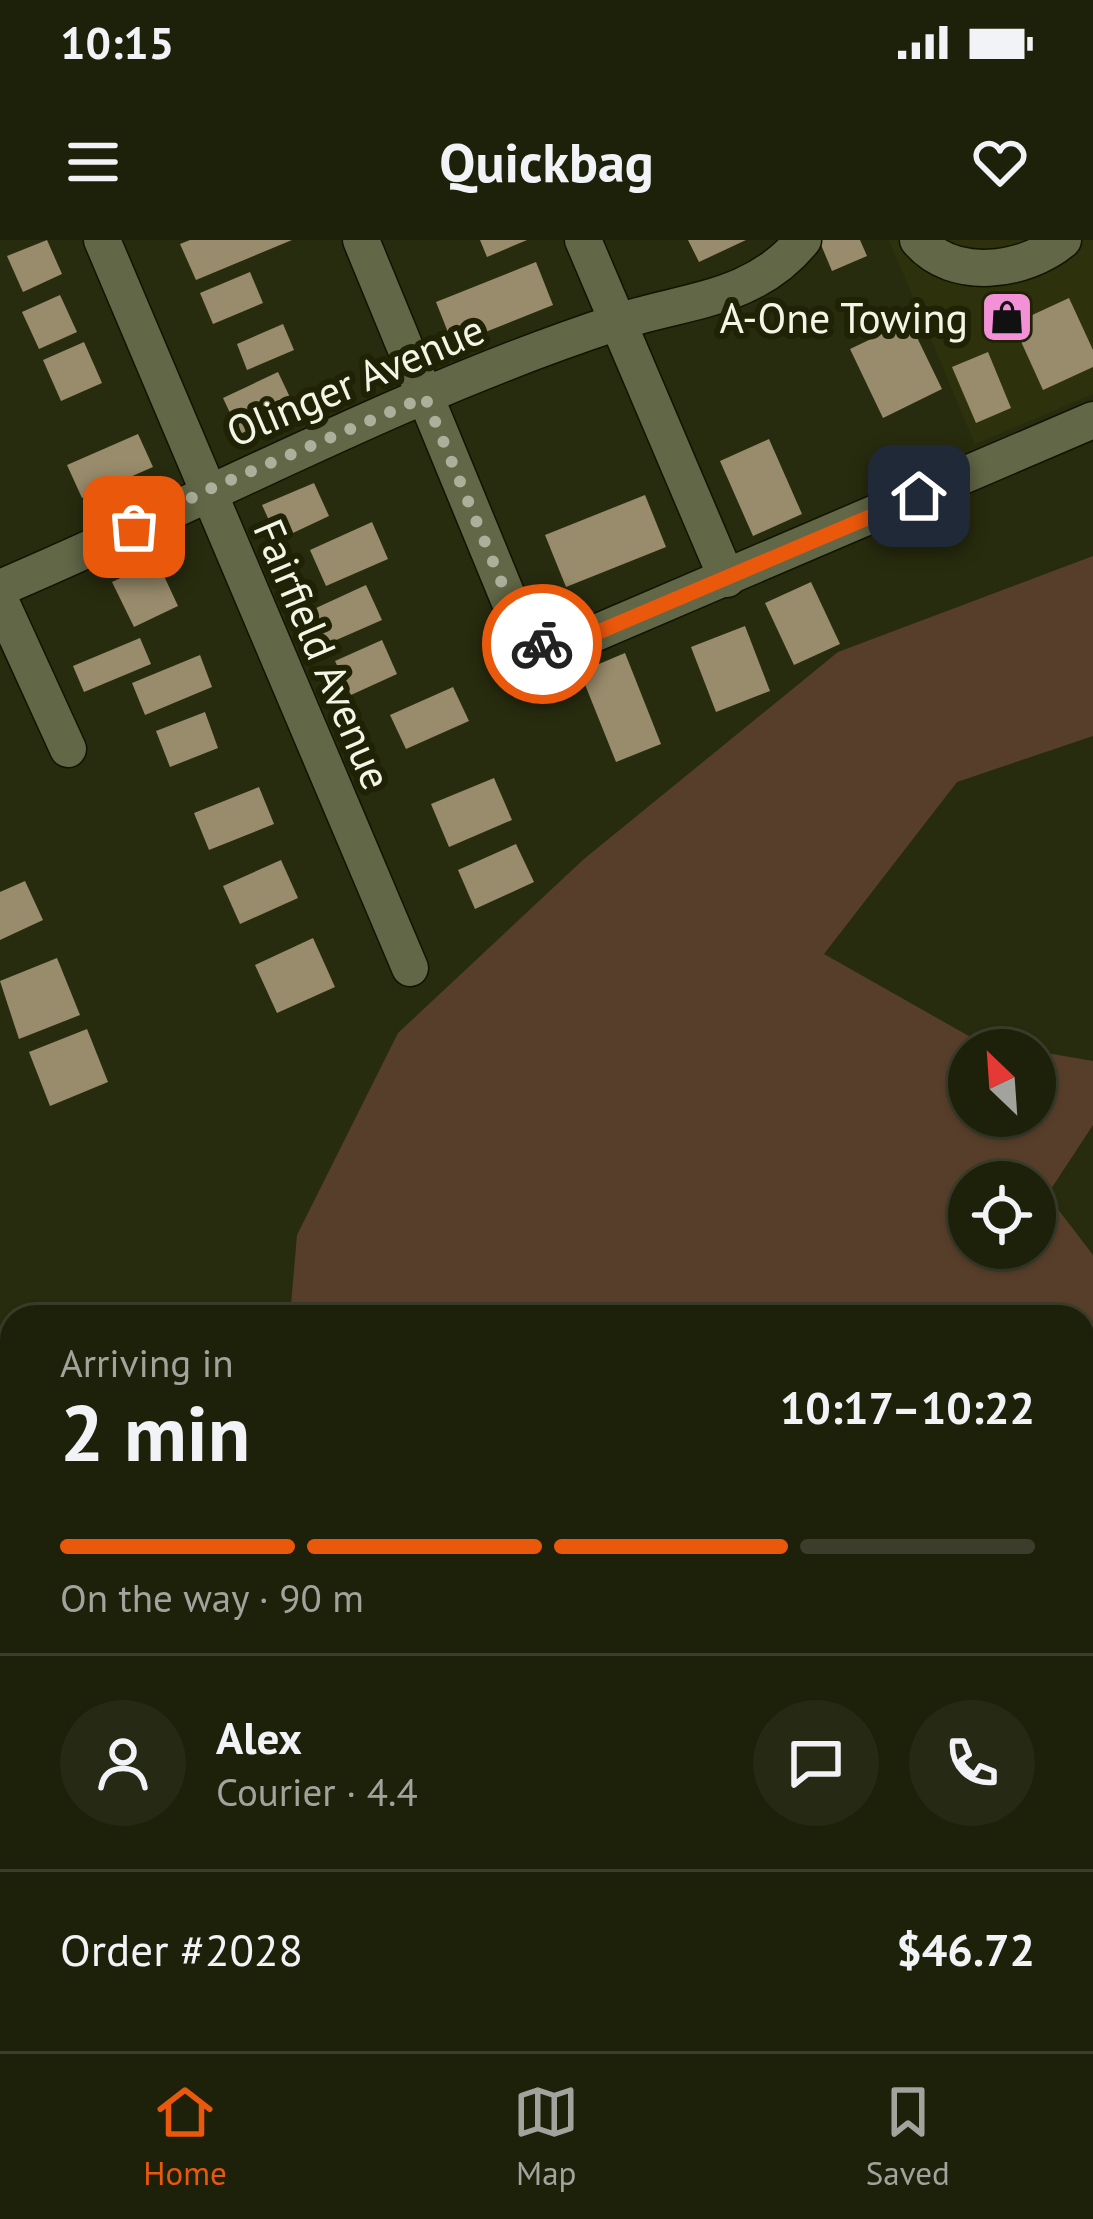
<!DOCTYPE html>
<meta charset="utf-8">
<style>
body{margin:0;font-family:"PT Sans",sans-serif;background:#262913;color:#f1f3f6;height:100vh;display:flex;flex-direction:column;font-size:45px;white-space:nowrap}
*{box-sizing:border-box;margin:0}
p{font-size:39px;color:#a1a39c}
.icon{flex:none;width:66px;height:66px;fill:none;stroke:currentColor;stroke-width:2;stroke-linecap:round;stroke-linejoin:round}
.map{position:relative;flex:1;overflow:hidden}
.panel{position:absolute;left:0px;top:1065px;width:1095px;height:747px;display:flex;flex-direction:column;background:#1e210a;border-radius:36px 36px 0 0;box-shadow:0 3px 9px #0004,0 0 0 3px #3c3e2b}
.panel>*{flex:none}
.needle{width:78px;rotate:335deg}
.controls{position:absolute;left:948px;top:789px;display:grid;gap:24px}
.controls a{display:grid;place-items:center;width:108px;height:108px;border-radius:50%;background:#1e210a;box-shadow:0 3px 9px #0004,0 0 0 3px #3c3e2b;font-size:60px}
.pin{position:absolute;display:grid;place-items:center;width:102px;height:102px;color:#fff;margin:-51px;border-radius:24px;box-shadow:0 6px 18px #0006}
.courier{position:absolute;display:grid;place-items:center;width:120px;height:120px;margin:-60px;border:9px solid #ea580c;border-radius:50%;background:#fff;color:#222;box-shadow:0 3px 15px #0007}
.head em{font-style:normal;font-weight:700}
.head div{display:flex;flex-direction:column-reverse}
.head{display:flex;align-items:center;justify-content:space-between;height:204px;padding:0 60px}
h1{font-size:78px;font-weight:700;line-height:90px}
.bar{display:grid;grid-template-columns:repeat(4,1fr);gap:18px 12px;align-content:center;height:144px;padding:0 60px}
.bar i{height:15px;border-radius:9px;background:#3c3e2b}
.bar .current{background:#ea580c}
.bar p{grid-column:span 4}
.line{display:flex;align-items:center;gap:30px;padding:0 60px;border-top:3px solid #3c3e2b}
.line div{flex:1}
.round{display:grid;place-items:center;flex:none;width:126px;height:126px;border-radius:63px;background:#262913}
.status{display:flex;justify-content:space-between;align-items:center;height:84px;padding:0 60px;background:#1e210a;direction:ltr}
.status svg{height:33px;fill:currentColor}
header{display:flex;justify-content:space-between;align-items:center;height:156px;padding:0 60px;background:#1e210a;font-size:54px;font-weight:700}
.tabs{display:flex;justify-content:space-around;align-items:center;height:168px;border-top:3px solid #3c3e2b;background:#1e210a;font-size:33px;color:#a1a39c}
.tabs a{display:grid;justify-items:center;gap:6px}
.tabs .current{color:#ea580c}
.map>svg:first-child{display:block}
</style>
<div class="status"><b>10:15</b><svg viewBox="0 0 49 12"><path d="M0 12V9h3v3zM5 12V6h3v6zM10 12V3h3v9zM15 12V0h3v12zM26 1h20v11H26zM47 4h2v5h-2z"/></svg></div>
<header><svg class="icon" aria-label="menu" viewBox="0 0 24 24"><path d="M4 6h16M4 12h16M4 18h16"/></svg>Quickbag<svg class="icon" aria-label="heart" viewBox="0 0 24 24"><path d="M12 20l-8-8c-3-5 5-10 8-4 3-6 11-1 8 4z"/></svg></header>
<div class="map">
<svg width="1093" height="1811" viewBox="0 0 1093 1811">
<rect width="100%" height="100%" fill="#282c0e"/>
<!-- built -->
<polygon fill="#2e320c" points="889,0 1093,0 1093,154 975,204"/>
<!-- green -->
<path fill="#573e2a" fill-rule="evenodd" d="M1093,316v180l-136,46 -133,172 150,85 58,11h-63v66h66v-65l58,10v64l-46,70 46,60v796h-870l1,-11h859v-723h-793l7,-82 101,-202 186,-174 254,-207zM969,942h66v66h-66z"/>
<!-- building -->
<g fill="#998c6c">
<polygon points="47,0 62,34 23,52 7,16"/>
<polygon points="190,0 292,0 196,40 180,4"/>
<polygon points="480,0 527,0 487,17"/>
<polygon points="688,0 746,0 699,22"/>
<polygon points="819,0 860,0 867,16 832,31"/>
<polygon points="536,22 553,65 453,105 436,62"/>
<polygon points="250,32 263,63 213,84 200,53"/>
<polygon points="60,55 77,92 39,109 22,72"/>
<polygon points="1069,58 1093,110 1093,127 1043,150 1013,84"/>
<polygon points="909,81 942,149 883,178 850,109"/>
<polygon points="283,84 294,110 247,130 237,104"/>
<polygon points="84,102 102,143 61,161 43,120"/>
<polygon points="988,112 1011,168 976,183 952,127"/>
<polygon points="278,132 295,168 240,194 223,158"/>
<polygon points="138,194 153,227 82,258 67,225"/>
<polygon points="769,199 802,274 753,296 720,221"/>
<polygon points="314,243 329,276 278,300 262,265"/>
<polygon points="645,255 666,307 566,347 545,295"/>
<polygon points="372,282 388,319 326,346 310,310"/>
<polygon points="157,321 178,366 134,387 112,342"/>
<polygon points="811,342 840,404 794,425 765,363"/>
<polygon points="366,345 382,380 318,408 303,374"/>
<polygon points="745,386 770,451 716,472 691,407"/>
<polygon points="140,398 151,424 84,452 73,426"/>
<polygon points="382,400 397,434 351,455 335,421"/>
<polygon points="625,413 661,504 616,522 580,432"/>
<polygon points="200,415 212,447 145,475 132,443"/>
<polygon points="453,447 469,481 406,509 390,475"/>
<polygon points="205,472 218,508 170,527 156,491"/>
<polygon points="494,538 512,580 449,607 431,564"/>
<polygon points="259,547 274,584 209,610 194,573"/>
<polygon points="516,604 534,642 475,669 458,630"/>
<polygon points="281,620 298,658 240,684 223,646"/>
<polygon points="25,641 43,680 0,700 0,652"/>
<polygon points="313,698 335,747 277,773 255,725"/>
<polygon points="57,718 80,775 19,799 0,741"/>
<polygon points="87,789 108,842 50,866 29,812"/>
</g>
<g fill="none" stroke-linecap="round" stroke-linejoin="round">
<!-- minor casing -->
<g stroke="#111400" stroke-width="39">
<g id="minor">
<polyline points="102,0 410,728"/>
<path d="M361,0l152,370c13,25 21,34 50,37l530,-227"/>
<polyline points="583,0 727,339"/>
<path d="M918,0c35,42 107,32 145,0"/>
<path d="M0,348c205,-87 402,-195 615,-265 68,-23 139,-22 188,-83"/>
<polyline points="0,360 68,509"/>
</g>
</g>
<!-- minor -->
<use href="#minor" stroke="#626747" stroke-width="36"/>
</g>
<g fill="none" stroke-linecap="round" stroke-linejoin="round">
<!-- done -->
<polyline stroke="#acaf99" stroke-width="12" stroke-dasharray="0 21.6" points="134,287 205,251 425,157 513,370 526,395 542,404"/>
<!-- route -->
<polyline stroke="#ea580c" stroke-width="15" points="542,404 563,407 919,256"/>
</g>
<!-- icons -->
<defs>
<g id="shop-square" transform="scale(2.7)"><rect x="-9" y="-9" width="18" height="18" rx="4" fill="#f391d6" stroke="#1f2205"/><path d="M-5-2.5h2.3a2.7 3.5 0 0 1 5.4 0H5L5.5 6h-11ZM-1.5-2.5h3a1.5 2.3 0 0 0-3 0Z" fill="#111"/></g>
</defs>
<g fill-rule="evenodd">
<use href="#shop-square" x="1007" y="77"/>
</g>
<g text-anchor="middle" dominant-baseline="central" stroke-width="12" stroke-linejoin="round" paint-order="stroke">
<!-- poi labels -->
<g font-size="42" fill="#f3f6e4" stroke="#1f2205" text-anchor="end">
<text x="968" y="77">A-One Towing</text>
</g>
<!-- street labels -->
<g font-size="42" fill="#f3f6e4" stroke="#1f2205">
<text transform="translate(355 140) rotate(-23)">Olinger Avenue</text>
<text transform="translate(323 414) rotate(67)">Fairfield Avenue</text>
</g>
</g>
</svg>
<div class="controls">
<a><svg class="needle" viewBox="-14 -14 28 28"><path d="M0-13l5 13h-10z" fill="#e53935"/><path d="M0 13l5-13h-10z" fill="#a1a39c"/></svg></a>
<a><svg class="icon" aria-label="locate" viewBox="0 0 24 24"><circle cx="12" cy="12" r="6"/><path d="M12 2v4M12 18v4M2 12h4M18 12h4"/></svg></a>
</div>
<div class="pin" style="left:134px;top:287px;background:#ea580c"><svg class="icon" aria-label="bag" viewBox="0 0 24 24"><path d="M5 8h14l-1 12H6zM9 8a3 3 0 0 1 6 0"/></svg></div>
<div class="pin" style="left:919px;top:256px;background:#1f2937"><svg class="icon" aria-label="home" viewBox="0 0 24 24"><path d="M3 11l9-7 9 7M6 9v11h12V9"/></svg></div>
<div class="courier" style="left:542px;top:404px"><svg class="icon" aria-label="bike" viewBox="0 0 24 24"><circle cx="6" cy="16" r="4"/><circle cx="18" cy="16" r="4"/><path d="M6 16l4-8h5l3 8M10 8l3 8H6M13 5h3"/></svg></div>
<section class="panel">
<div class="head"><div><h1>2 min</h1><p>Arriving in</p></div><em>10:17–10:22</em></div>
<div class="bar"><i class="current"></i><i class="current"></i><i class="current"></i><i></i><p>On the way · 90 m</p></div>
<div class="line" style="height:216px"><a class="round"><svg class="icon" aria-label="person" viewBox="0 0 24 24"><circle cx="12" cy="8" r="4"/><path d="M4 21q1-7 8-7t8 7"/></svg></a><div><b>Alex</b><p>Courier · 4.4</p></div><a class="round"><svg class="icon" aria-label="chat" viewBox="0 0 24 24"><path d="M4 5h16v11H9l-5 4z"/></svg></a><a class="round"><svg class="icon" aria-label="phone" viewBox="0 0 24 24"><path d="M5 4h4l2 5-3 2q2 4 5 5l2-3 5 2v4C11 20 4 13 5 4z"/></svg></a></div>
<div class="line" style="height:156px"><div>Order #2028</div><b>$46.72</b></div>
</section>
</div>
<nav class="tabs">
<a class="current"><svg class="icon" aria-label="home" viewBox="0 0 24 24"><path d="M3 11l9-7 9 7M6 9v11h12V9"/></svg>Home</a>
<a><svg class="icon" aria-label="map" viewBox="0 0 24 24"><path d="M3 6l6-2 6 2 6-2v14l-6 2-6-2-6 2zM9 4v14M15 6v14"/></svg>Map</a>
<a><svg class="icon" aria-label="saved" viewBox="0 0 24 24"><path d="M7 4h10v16l-5-4-5 4z"/></svg>Saved</a>
</nav>
